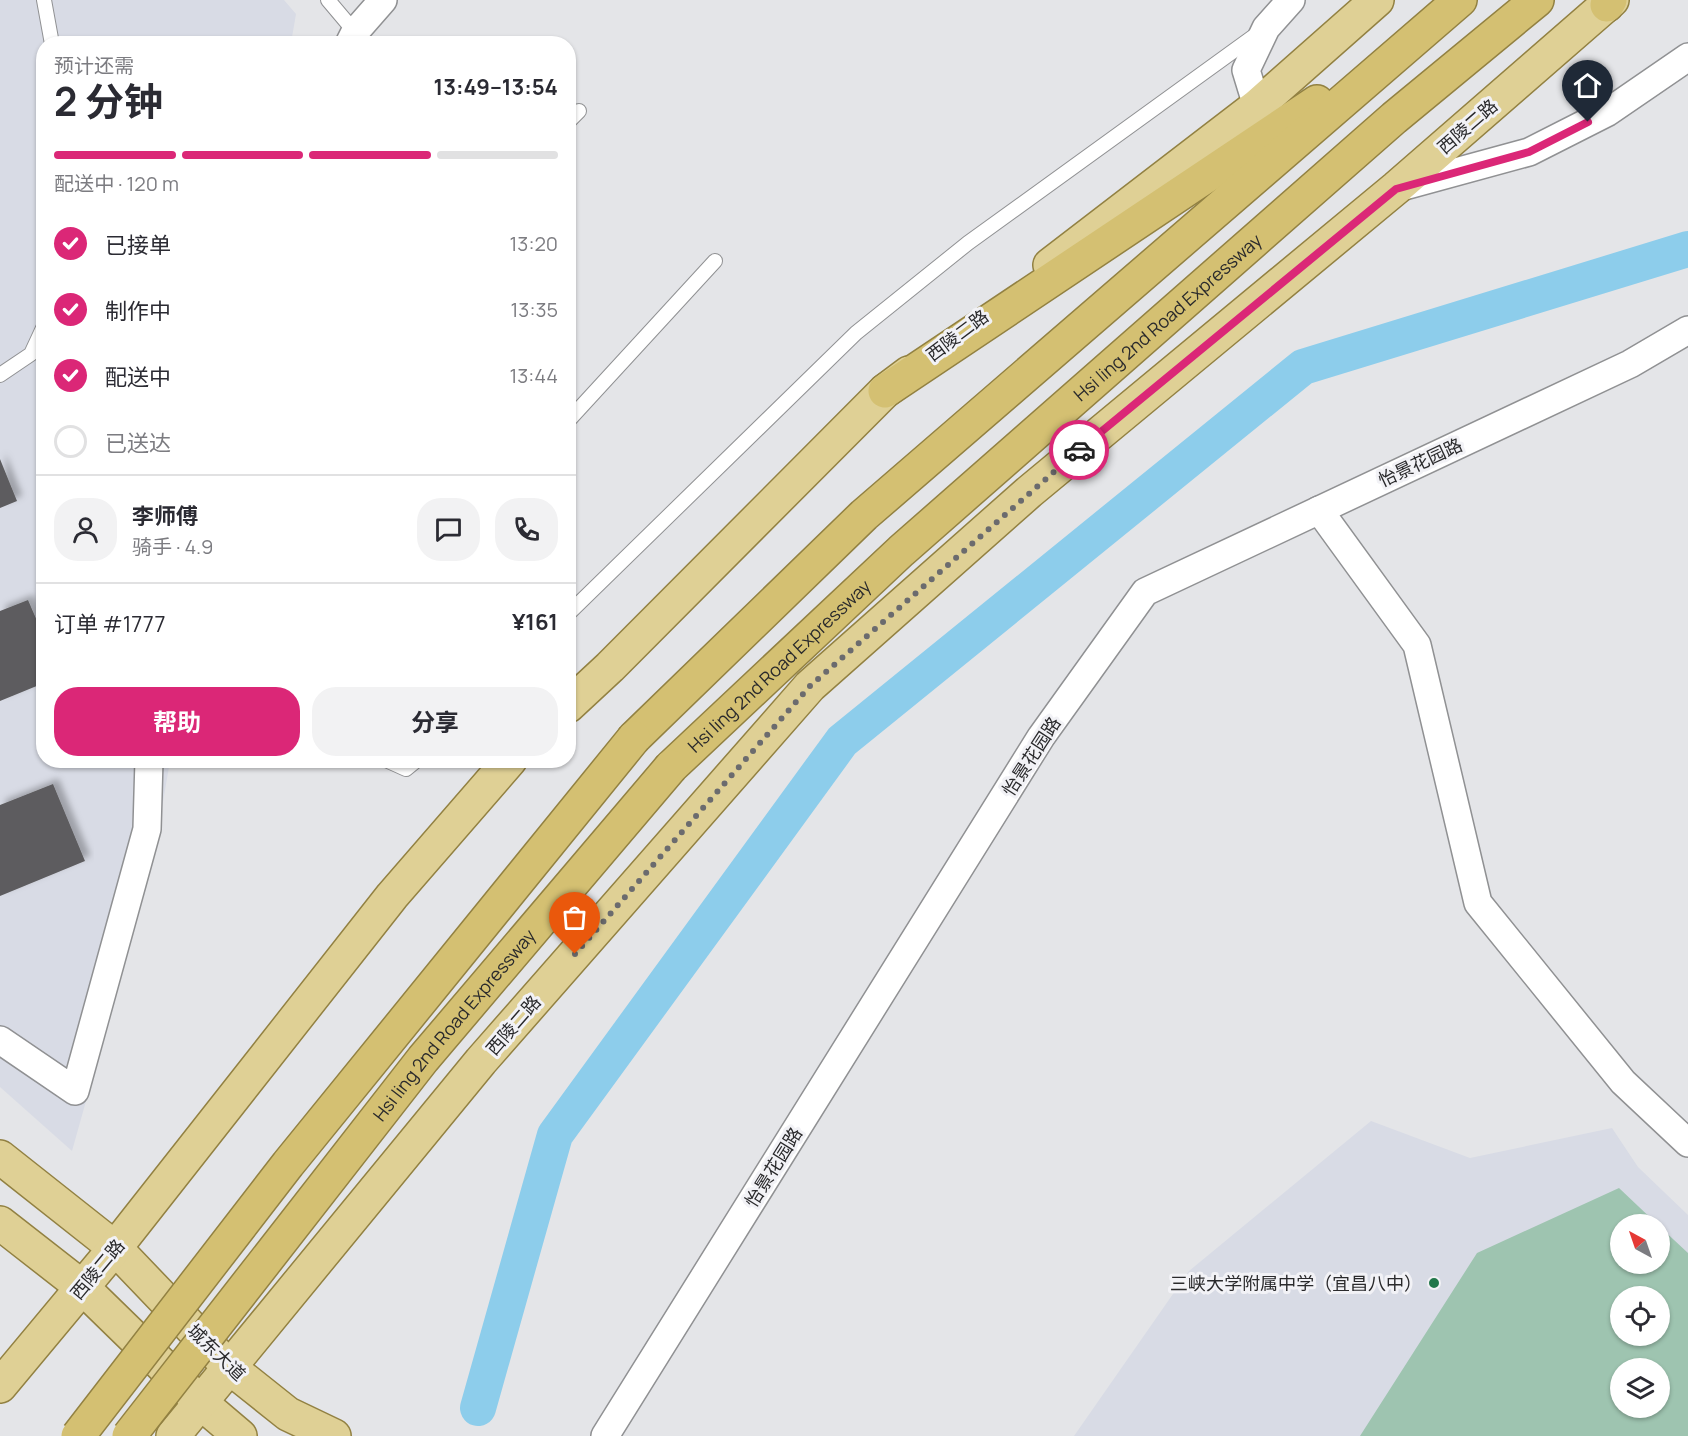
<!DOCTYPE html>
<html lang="zh">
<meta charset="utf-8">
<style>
body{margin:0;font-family:Manrope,"Noto Sans SC",sans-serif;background:#f2f2f3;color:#2b2b33;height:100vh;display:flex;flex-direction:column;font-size:22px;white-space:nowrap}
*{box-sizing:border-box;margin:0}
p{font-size:20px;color:#7c7c81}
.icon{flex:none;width:33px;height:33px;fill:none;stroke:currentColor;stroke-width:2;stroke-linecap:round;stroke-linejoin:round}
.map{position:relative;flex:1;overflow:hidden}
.side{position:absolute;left:36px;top:36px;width:540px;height:732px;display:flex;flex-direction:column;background:#fff;border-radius:24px;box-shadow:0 2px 4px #0004}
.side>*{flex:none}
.needle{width:39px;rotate:320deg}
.buttons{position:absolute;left:1610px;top:1214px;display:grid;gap:12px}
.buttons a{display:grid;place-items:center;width:60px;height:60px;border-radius:50%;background:#fff;box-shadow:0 2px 4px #0004;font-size:30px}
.pin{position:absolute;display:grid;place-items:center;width:51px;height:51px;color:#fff;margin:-62px -26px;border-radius:50% 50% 50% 0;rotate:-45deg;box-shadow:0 0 6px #0007}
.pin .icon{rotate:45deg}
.courier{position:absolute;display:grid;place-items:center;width:60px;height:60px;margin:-30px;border:4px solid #db2777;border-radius:50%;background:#fff;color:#222;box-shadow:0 2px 8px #0007}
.overview em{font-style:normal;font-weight:700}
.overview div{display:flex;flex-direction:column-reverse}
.overview{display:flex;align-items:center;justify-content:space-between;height:102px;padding:0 18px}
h1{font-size:39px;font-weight:700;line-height:45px}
.bar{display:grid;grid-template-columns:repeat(4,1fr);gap:9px 6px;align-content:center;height:72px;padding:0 18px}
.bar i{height:8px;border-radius:4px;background:#e1e1e2}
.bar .selected{background:#db2777}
.bar p{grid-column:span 4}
.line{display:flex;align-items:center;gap:15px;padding:0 18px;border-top:2px solid #e1e1e2}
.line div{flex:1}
.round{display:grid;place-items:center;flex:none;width:63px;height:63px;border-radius:24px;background:#f2f2f3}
ol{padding:0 18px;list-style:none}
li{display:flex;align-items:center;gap:18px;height:66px}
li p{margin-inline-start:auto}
li .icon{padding:6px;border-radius:50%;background:#db2777;color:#fff;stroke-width:4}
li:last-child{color:#7c7c81}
li i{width:33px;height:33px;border:3px solid #e1e1e2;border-radius:50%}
.primary-button{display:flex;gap:12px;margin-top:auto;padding:12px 18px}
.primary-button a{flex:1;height:69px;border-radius:24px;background:#db2777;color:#fff;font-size:24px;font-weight:700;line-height:69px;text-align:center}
.primary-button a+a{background:#f2f2f3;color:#2b2b33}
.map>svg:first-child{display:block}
</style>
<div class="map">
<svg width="1688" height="1436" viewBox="0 0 1688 1436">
<defs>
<filter id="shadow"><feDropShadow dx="5.5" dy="-5.5" stdDeviation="3" flood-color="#0004"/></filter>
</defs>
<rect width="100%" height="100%" fill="#e4e5e8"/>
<!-- built -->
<g fill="#d8dbe5" fill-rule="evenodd">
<polygon points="0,0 284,0 296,14 291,43 44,44 44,760 170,761 152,866 72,1151 0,1087"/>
<path d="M1371,1121l99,37 142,-30 26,39 50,48v221h-614l115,-165zM1620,1224h39v39h-39zM1620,1296h39v39h-39zM1620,1368h39v39h-39z"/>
</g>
<!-- green -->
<path fill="#9ec4b0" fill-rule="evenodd" d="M1619,1188l38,36h-37v39h39v-37l29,27v183h-328l117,-183zM1620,1296h39v39h-39zM1620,1368h39v39h-39z"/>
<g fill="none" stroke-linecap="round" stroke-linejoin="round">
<!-- canal -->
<polyline stroke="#8dcdeb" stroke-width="36" points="478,1408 555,1135 842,741 1303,367 1688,249"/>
</g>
<!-- building -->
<g fill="#5d5c5e" filter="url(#shadow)">
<polygon points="0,459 17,501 0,508"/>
<polygon points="28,600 44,637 44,683 0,701 0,611"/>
<polygon points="53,784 85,861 0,896 0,805"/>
</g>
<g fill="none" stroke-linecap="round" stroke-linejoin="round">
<!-- service casing -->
<g stroke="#909193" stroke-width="16">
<g id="service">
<polyline points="44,0 52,44"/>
<polyline points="328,0 355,32"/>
<polyline points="568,122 579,111"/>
<polyline points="0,375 31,354 44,326"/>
<polyline points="568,421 715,261"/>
<polyline points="568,614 856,333 968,243 1257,34"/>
<polyline points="386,760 406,769 417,760"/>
</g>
</g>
<!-- minor casing -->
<g stroke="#909193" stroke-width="30">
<g id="minor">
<polyline points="349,44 355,32 383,0"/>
<polyline points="1257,106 1246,70 1266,28 1291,0"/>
<polyline points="1397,188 1529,152 1608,112 1688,57"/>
<polyline points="1319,510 1417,645 1478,903 1623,1082 1688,1143"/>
<polyline points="0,1040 75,1091 147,829 149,760"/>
<polyline points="605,1436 1041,737 1145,592 1630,364 1688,330"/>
</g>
</g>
<!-- primary casing -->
<g stroke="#928142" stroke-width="36">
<g id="primary">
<polyline points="1050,265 1257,106 1377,0"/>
<polyline points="568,706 610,667 885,391 909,373"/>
<polyline points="0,1157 115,1248 229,1367 288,1414 334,1436"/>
<polyline points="0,1223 82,1287 200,1402 240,1436"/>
<polyline points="0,1386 115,1248 392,896 510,760"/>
<polyline points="173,1436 481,1061 810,686 1029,492 1396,188 1612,0"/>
</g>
</g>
<!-- trunk casing -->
<g stroke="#928142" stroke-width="36">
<g id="trunk">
<polyline points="1607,5 1610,0"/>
<polyline points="885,391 1317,102"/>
<polyline points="634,738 864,515 1460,0"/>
<path id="s1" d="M671,767l230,-216 493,-433 143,-118"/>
</g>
</g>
<!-- service -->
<use href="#service" stroke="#fff" stroke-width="14"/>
<!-- minor -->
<use href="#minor" stroke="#fff" stroke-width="27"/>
<!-- primary -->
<use href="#primary" stroke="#dfd095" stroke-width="33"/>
<!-- trunk -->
<use href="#trunk" stroke="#d4c072" stroke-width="33"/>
<!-- trunk-bridge casing -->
<g stroke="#928142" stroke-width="36" stroke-linecap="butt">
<g id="trunk-bridge">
<polyline points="78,1436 288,1164 634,738"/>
<path id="s2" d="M129,1436l294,-377 248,-292"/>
</g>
</g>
<!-- trunk-bridge -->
<use href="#trunk-bridge" stroke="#d4c072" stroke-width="33"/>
</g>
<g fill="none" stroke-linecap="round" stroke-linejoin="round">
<!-- done -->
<polyline stroke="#6b6b6e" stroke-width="6" stroke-dasharray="0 10.8" points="575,954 810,686 1079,450"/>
<!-- route -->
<polyline stroke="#db2777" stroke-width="8" points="1079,450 1396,189 1529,152 1588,122"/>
</g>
<!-- markers -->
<circle fill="#21774a" stroke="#f2f2f6" stroke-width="2" cx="1434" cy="1283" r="6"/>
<g text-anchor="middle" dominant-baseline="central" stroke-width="6" stroke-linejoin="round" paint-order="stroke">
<!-- street labels -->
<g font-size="18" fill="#2a2a2c" stroke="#f2f2f6">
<text transform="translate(1467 126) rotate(-41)">西陵二路</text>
<text stroke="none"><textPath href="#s1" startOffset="670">Hsi ling 2nd Road Expressway</textPath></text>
<text transform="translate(957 335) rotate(-37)">西陵二路</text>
<text transform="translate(1420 462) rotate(-25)">怡景花园路</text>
<text stroke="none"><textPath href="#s1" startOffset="148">Hsi ling 2nd Road Expressway</textPath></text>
<text transform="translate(1031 756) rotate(-57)">怡景花园路</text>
<text transform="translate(513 1025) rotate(-49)">西陵二路</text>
<text stroke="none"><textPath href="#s2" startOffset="524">Hsi ling 2nd Road Expressway</textPath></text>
<text transform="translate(773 1167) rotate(-58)">怡景花园路</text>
<text transform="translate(97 1269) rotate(-50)">西陵二路</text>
<text transform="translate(217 1352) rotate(44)">城东大道</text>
</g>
<!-- poi labels -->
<g font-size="18" fill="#2a2a2c" stroke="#f2f2f6" text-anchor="end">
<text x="1422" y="1283">三峡大学附属中学（宜昌八中）</text>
</g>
</g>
</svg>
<div class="buttons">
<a><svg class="needle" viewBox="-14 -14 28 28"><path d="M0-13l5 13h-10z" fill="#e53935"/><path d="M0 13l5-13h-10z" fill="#7c7c81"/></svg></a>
<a><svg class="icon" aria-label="locate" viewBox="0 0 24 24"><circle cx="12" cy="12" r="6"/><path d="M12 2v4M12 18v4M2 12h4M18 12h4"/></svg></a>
<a><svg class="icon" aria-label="layers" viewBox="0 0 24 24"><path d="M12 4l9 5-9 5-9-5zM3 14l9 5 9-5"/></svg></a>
</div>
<div class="pin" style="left:575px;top:954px;background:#ea580c"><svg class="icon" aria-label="bag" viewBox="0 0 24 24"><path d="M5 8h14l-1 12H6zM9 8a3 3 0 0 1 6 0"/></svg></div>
<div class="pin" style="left:1588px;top:122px;background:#1f2937"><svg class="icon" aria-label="home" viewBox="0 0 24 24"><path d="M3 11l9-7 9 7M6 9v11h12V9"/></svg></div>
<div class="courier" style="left:1079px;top:450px"><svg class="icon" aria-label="car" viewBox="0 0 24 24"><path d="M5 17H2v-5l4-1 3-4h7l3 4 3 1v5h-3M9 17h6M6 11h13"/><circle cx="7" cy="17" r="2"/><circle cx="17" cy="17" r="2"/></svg></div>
<section class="side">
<div class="overview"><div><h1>2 分钟</h1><p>预计还需</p></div><em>13:49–13:54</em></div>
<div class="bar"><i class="selected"></i><i class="selected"></i><i class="selected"></i><i></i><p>配送中 · 120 m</p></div>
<ol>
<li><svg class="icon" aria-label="check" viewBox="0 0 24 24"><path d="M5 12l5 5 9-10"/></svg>已接单<p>13:20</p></li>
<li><svg class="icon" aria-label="check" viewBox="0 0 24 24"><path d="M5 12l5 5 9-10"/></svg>制作中<p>13:35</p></li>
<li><svg class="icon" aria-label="check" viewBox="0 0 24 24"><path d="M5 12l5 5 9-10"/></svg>配送中<p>13:44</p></li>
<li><i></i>已送达</li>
</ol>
<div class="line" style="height:108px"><a class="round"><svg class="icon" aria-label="person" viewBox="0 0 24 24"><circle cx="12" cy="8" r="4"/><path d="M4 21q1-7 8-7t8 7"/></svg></a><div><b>李师傅</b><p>骑手 · 4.9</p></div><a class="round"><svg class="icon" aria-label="chat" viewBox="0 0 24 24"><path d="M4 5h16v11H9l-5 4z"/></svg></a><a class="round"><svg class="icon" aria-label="phone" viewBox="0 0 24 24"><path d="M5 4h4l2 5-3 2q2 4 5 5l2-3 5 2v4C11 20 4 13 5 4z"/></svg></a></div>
<div class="line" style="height:78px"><div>订单 #1777</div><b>¥161</b></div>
<div class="primary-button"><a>帮助</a><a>分享</a></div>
</section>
</div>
